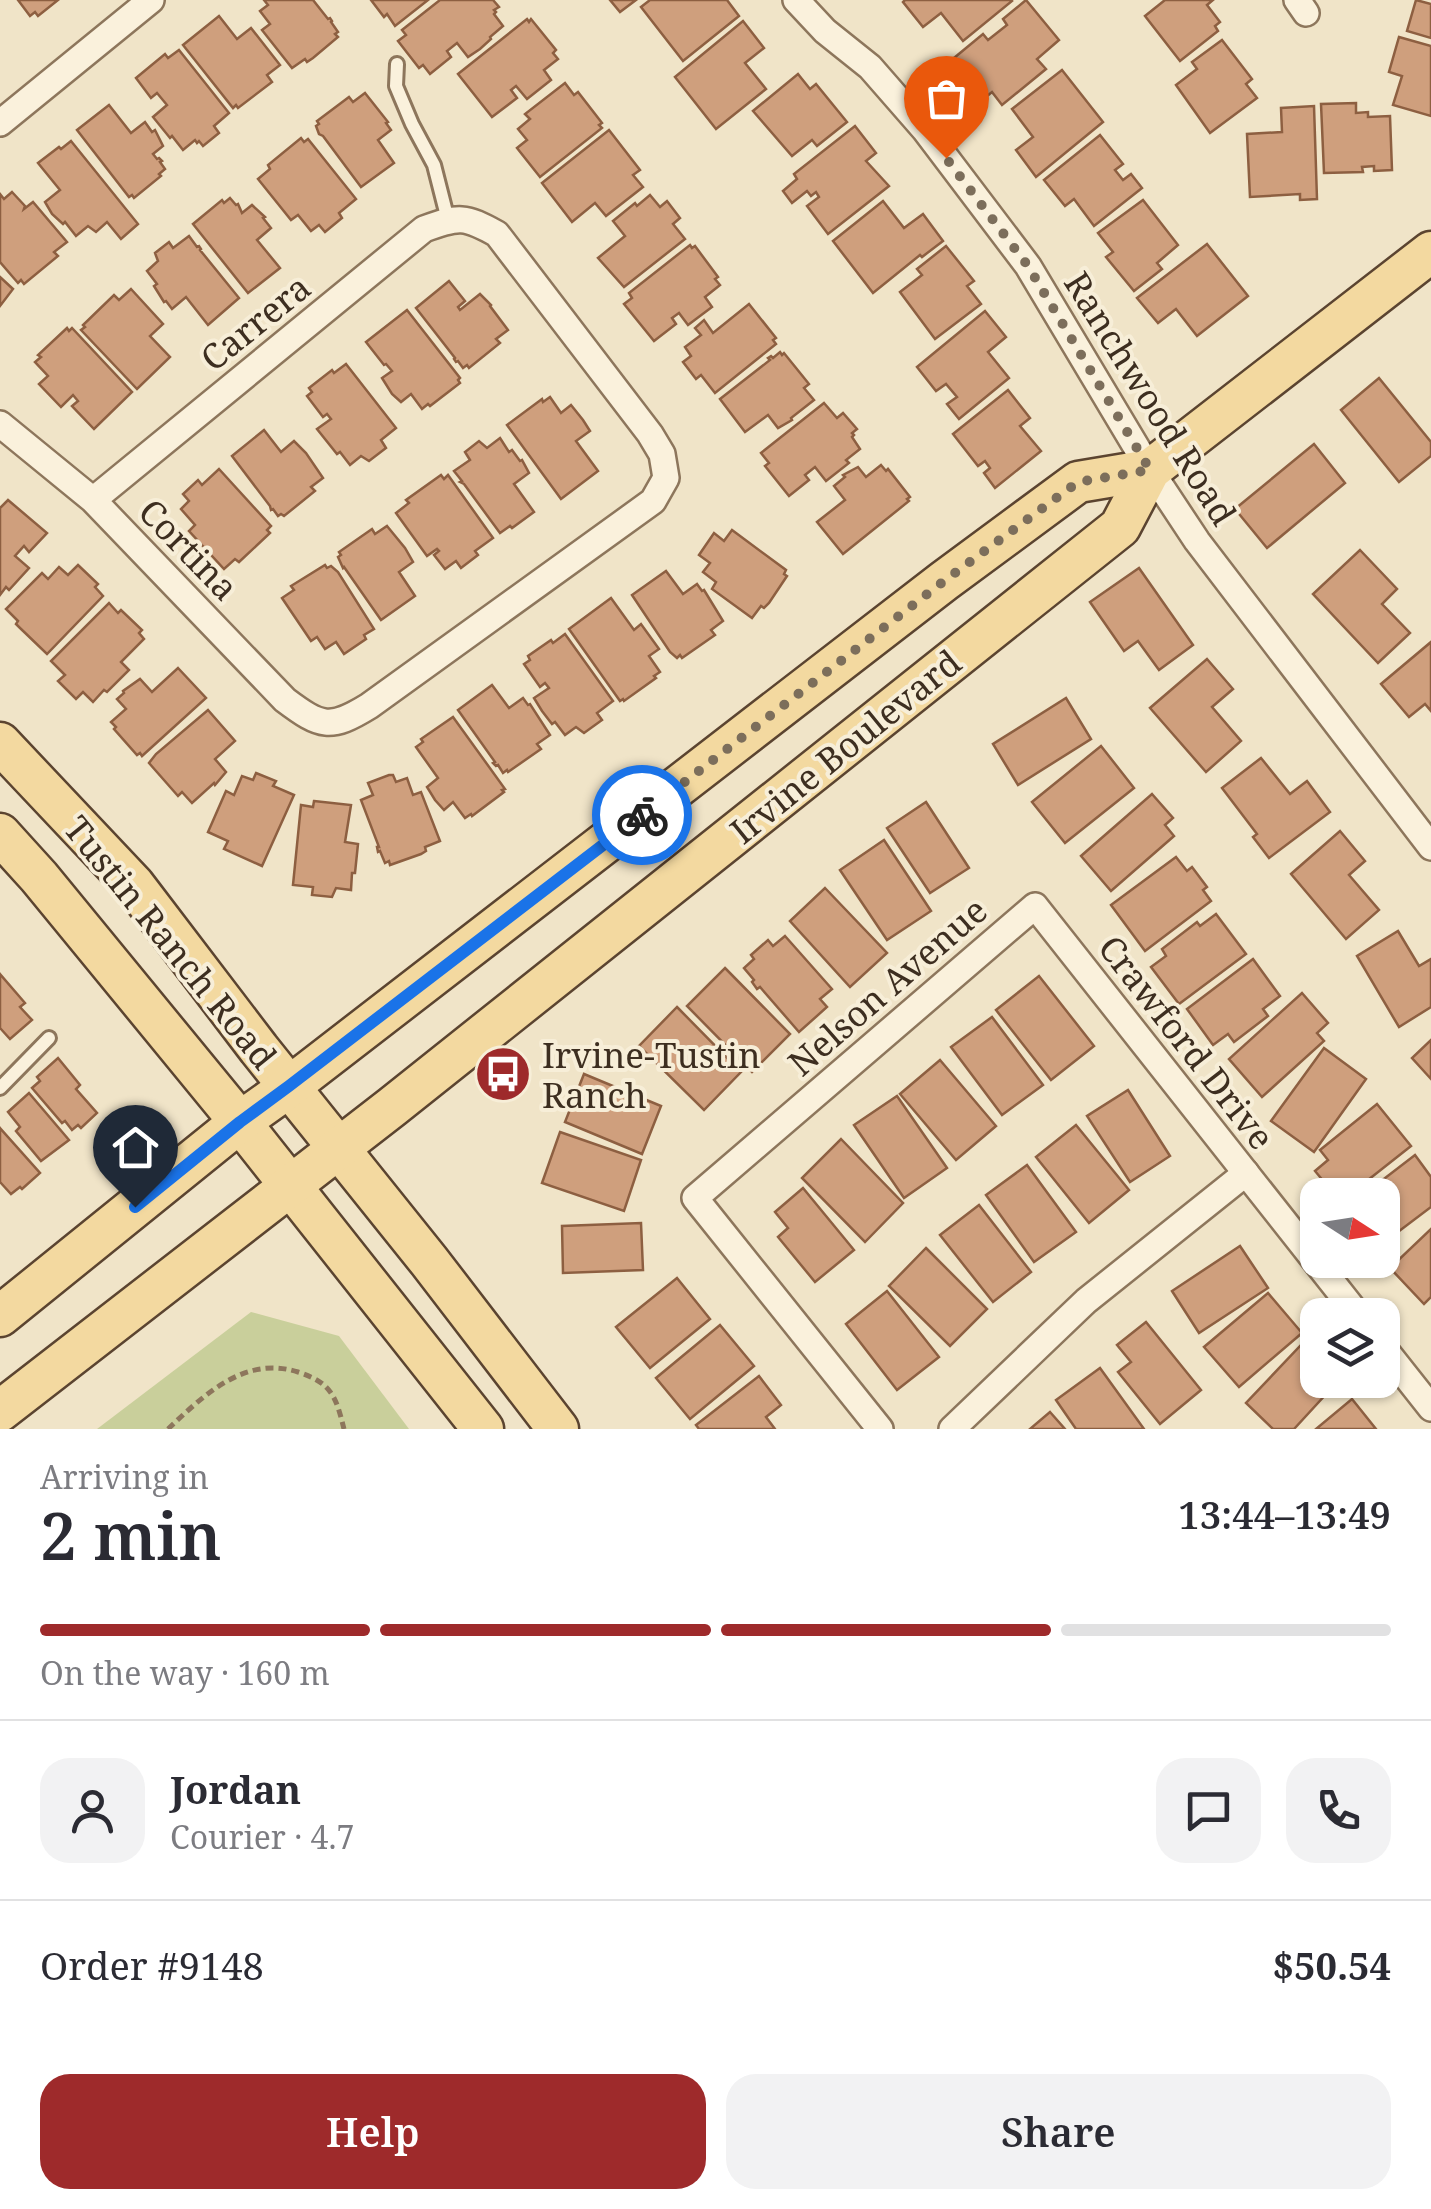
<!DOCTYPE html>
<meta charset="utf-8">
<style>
body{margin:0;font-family:"Noto Serif",serif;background:#f2f2f3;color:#2b2b33;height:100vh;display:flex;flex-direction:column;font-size:38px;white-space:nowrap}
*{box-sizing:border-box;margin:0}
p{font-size:32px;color:#7c7c81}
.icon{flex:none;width:55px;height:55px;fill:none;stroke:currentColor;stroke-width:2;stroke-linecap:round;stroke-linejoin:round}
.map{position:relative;height:1429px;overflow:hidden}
.drawer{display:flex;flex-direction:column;background:#fff;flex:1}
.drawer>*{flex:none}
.needle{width:65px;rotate:102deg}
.fabs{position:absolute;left:1300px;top:1178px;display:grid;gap:20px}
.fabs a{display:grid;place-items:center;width:100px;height:100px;border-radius:20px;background:#fff;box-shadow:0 2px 8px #0004;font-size:50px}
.pin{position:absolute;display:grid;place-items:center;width:85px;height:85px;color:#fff;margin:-102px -42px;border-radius:50% 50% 50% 0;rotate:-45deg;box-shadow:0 0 10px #0007}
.pin .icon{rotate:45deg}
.courier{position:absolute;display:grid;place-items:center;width:100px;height:100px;margin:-50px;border:8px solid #1a73e8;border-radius:50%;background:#fff;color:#222;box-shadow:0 2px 12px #0007}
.summary em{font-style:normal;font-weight:600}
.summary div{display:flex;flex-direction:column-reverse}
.summary{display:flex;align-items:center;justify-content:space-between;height:170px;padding:0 40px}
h1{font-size:65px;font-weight:600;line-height:75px}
.bar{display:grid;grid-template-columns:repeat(4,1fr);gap:15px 10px;align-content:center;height:120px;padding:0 40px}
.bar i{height:12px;border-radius:8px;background:#e1e1e2}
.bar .active{background:#9e2a2b}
.bar p{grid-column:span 4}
.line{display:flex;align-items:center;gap:25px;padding:0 40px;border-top:2px solid #e1e1e2}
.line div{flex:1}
.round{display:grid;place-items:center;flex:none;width:105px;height:105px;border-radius:30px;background:#f2f2f3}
.primary-button{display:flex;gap:20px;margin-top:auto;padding:20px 40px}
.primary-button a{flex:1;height:115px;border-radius:30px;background:#9e2a2b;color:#fff;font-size:40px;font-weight:600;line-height:115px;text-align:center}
.primary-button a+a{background:#f2f2f3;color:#2b2b33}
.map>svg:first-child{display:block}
</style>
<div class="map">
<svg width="1431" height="1429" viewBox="0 0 1431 1429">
<rect width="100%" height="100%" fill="#f0e4c8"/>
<!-- green -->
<polygon fill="#c9cf9b" points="251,1312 339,1336 409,1429 97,1429"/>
<!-- building -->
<g fill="#cf9f7d" stroke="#8d5f41" stroke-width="2.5">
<polygon points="18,0 58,0 38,16 35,12 30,16"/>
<polygon points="264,0 313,0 328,19 330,18 332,21 331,22 338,32 335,34 338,37 313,58 307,62 305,59 292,68 262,30 270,24 260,11 268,5"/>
<polygon points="371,0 428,0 395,26 387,14 384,17"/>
<polygon points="440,0 493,0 499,7 494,10 496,12 494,14 503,26 490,37 491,39 480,49 468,57 457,43 447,51 451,57 430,74 423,65 419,68 398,41 406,35 402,30"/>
<polygon points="610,0 636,0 620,12"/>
<polygon points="650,0 727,0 739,16 683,61 641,7"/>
<polygon points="905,0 1011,0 1012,1 963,41 941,13 923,27 903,2"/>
<polygon points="1026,0 1059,40 1037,59 1046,69 1002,105 992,92 986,97 954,58 983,34 988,40 1007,25 1003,19"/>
<polygon points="1165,0 1213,0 1207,5 1220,22 1215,26 1218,31 1180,61 1145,16"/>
<polygon points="1416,0 1431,4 1431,38 1407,31"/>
<polygon points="219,16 237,39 251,28 280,65 267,75 272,82 238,108 236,105 233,108 183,45"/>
<polygon points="527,19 529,22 531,19 556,50 553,53 558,59 544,70 551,80 527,99 516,86 511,90 517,98 492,117 458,74"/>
<polygon points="743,21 764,48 745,63 766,89 716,129 675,77"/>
<polygon points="1399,37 1431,46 1431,116 1393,105 1402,76 1389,72"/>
<polygon points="1222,40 1252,79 1246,84 1257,98 1210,133 1176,85 1197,69 1192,62"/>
<polygon points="179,50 229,113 214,126 219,133 203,146 199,141 197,143 195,140 183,150 172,136 170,138 153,117 167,105 157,93 151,98 136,78 165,54 168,58"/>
<polygon points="1062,70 1103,122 1036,177 1016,150 1033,137 1012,109"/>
<polygon points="798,74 810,89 816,84 847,122 817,146 812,140 792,156 753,111"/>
<polygon points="565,83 574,95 578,92 602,123 599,125 602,128 540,177 517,148 527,140 518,129 530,119 525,114"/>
<polygon points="365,93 388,122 386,123 391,130 378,140 394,163 361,187 323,136 319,134 316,126 319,124 317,121 349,97 353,102"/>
<polygon points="1356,103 1356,113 1368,112 1368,117 1390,116 1392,170 1374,171 1374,166 1362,167 1363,172 1324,173 1321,104"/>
<polygon points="109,105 131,133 145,122 152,132 155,130 163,146 153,154 157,159 159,158 162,161 160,162 165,169 159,174 161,176 134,198 132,195 129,197 77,130"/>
<polygon points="1314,106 1317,199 1300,200 1300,194 1250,197 1247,134 1282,132 1281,108"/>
<polygon points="855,126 876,153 866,161 889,186 828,234 807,206 819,197 816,192 811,196 807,191 792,203 783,191 797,179 794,174"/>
<polygon points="609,130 640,170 633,175 643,187 606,216 595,203 572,222 542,183"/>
<polygon points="1100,135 1123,164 1115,170 1123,180 1131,174 1142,188 1094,226 1074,199 1065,206 1044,180"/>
<polygon points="301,138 304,142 308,139 356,199 339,213 342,218 325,232 319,225 311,231 298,215 291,220 258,179 270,169 268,165"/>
<polygon points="71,141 138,224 121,239 107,222 96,232 88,226 76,236 65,222 63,224 52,214 45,202 60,190 38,163 59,147 61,149"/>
<polygon points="12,192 25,206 24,209 33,202 67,242 54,252 58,256 24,284 21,280 18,283 0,262 0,194 4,199"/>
<polygon points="650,195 660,207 667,201 680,218 673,224 685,239 624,287 598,258 625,236 613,221 635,203 637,206"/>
<polygon points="230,198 236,205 238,204 242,213 252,205 265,217 263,218 271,228 257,240 280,268 248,293 193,224 222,200 224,203"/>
<polygon points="1143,200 1178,245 1157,263 1162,269 1134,291 1106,257 1113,252 1098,233"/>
<polygon points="883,201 904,228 923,214 943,241 922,257 920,255 873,293 833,241"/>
<polygon points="189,236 197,247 199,246 201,249 200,250 239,298 208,325 186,297 172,309 166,301 164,302 154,286 157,284 147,271 158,261 155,253 169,242 173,248"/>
<polygon points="1207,244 1248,296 1197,336 1176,309 1158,323 1137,298"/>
<polygon points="690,245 692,248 695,246 718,277 715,279 720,285 705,297 712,307 688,325 679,313 672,318 676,324 654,341 624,304 632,298 629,293"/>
<polygon points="946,246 974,281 967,286 981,304 935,339 900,292 922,275 917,269"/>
<polygon points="0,277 13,289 0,306"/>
<polygon points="449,281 465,301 458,307 460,310 480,294 491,305 490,306 508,330 496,339 500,343 469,368 467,365 463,368 458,361 456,362 454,359 455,358 416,308"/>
<polygon points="131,289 163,324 150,336 170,357 137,389 81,330 85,327 83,325 114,295 119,300"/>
<polygon points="749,304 776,338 773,340 776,344 715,393 701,375 696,379 683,362 691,356 685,347 701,335 695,328 704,320 713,333"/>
<polygon points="407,310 460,378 458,380 460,383 430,406 428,404 422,409 411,394 401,402 392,394 382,378 392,371 386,364 384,365 366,342"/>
<polygon points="985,311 1006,337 988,352 1009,378 959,419 947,404 957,397 946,384 936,391 917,367"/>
<polygon points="67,328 69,331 72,328 132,392 94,429 72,406 78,401 73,395 61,407 39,384 48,376 35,362 41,357 38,355"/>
<polygon points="780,352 782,355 784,353 809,384 804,388 814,400 791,418 792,420 778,428 768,415 745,432 720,399 770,360 768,358 771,356 773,358"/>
<polygon points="346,364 396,428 381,440 386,448 369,461 361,456 350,465 340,452 337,454 317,429 331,419 327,414 323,417 307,396 312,392 309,388 332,370 334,373"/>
<polygon points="1379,378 1431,442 1431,456 1399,482 1341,410"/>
<polygon points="1008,390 1030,418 1020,426 1041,451 995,488 984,473 990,468 985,461 978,466 953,434"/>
<polygon points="550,397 561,413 571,405 583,420 590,431 576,441 598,471 561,499 507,425 542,399 543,402"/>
<polygon points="824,403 837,418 843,413 857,429 852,433 854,435 852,437 860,449 846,460 849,463 826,481 815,467 805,475 809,480 789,496 765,466 769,463 761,453"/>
<polygon points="264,430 281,452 294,441 306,453 323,478 311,487 315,491 284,516 281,514 278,516 273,509 271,510 270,506 232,456"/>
<polygon points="500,438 509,452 512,450 520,461 522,460 529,473 514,484 534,512 512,528 510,526 500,533 464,484 460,482 462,481 454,471 470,460 465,452 479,441 487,448"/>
<polygon points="1314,444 1345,483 1267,548 1235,509"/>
<polygon points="881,465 886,471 888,469 910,497 907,499 909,501 843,554 817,522 845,500 834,486 845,477 843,475 858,467 866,477"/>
<polygon points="219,469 271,526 267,530 270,533 239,562 235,559 224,569 189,531 195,525 181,509 189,501 183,494 198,480 202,485"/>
<polygon points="441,475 444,479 448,475 493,538 475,551 478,555 461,568 456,561 445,569 434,555 439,551 437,549 427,556 396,513 409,503 406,500"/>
<polygon points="8,500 47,533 29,552 24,546 15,556 29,568 9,590 6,587 0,595 0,508"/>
<polygon points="387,526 405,548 413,562 399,572 415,596 381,620 344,567 343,568 338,557 341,555 339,552 372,529 375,534"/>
<polygon points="732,530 786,570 784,574 787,576 769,603 764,608 761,606 752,618 712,589 716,582 703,572 710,563 699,555 714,533 724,541"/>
<polygon points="1360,550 1397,589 1382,604 1410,633 1378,663 1313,594"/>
<polygon points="78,565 98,584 95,587 103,596 47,654 20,628 16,624 18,621 6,609 42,573 48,579 59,567 68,575"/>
<polygon points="325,565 327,568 331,566 338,572 374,629 364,635 366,639 344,654 336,642 325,649 317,637 311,641 282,598 294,590 291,586"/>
<polygon points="1139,568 1193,645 1159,670 1138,641 1124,651 1090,602"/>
<polygon points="666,571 683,594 697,584 702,591 704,590 723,621 711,630 715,635 682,658 680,655 677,658 670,652 632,595"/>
<polygon points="611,598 634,630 641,624 659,649 649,656 660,672 654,676 656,678 624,701 623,699 620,701 569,629"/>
<polygon points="109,603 118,613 121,610 142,630 139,633 144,639 121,662 129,670 107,692 104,690 93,702 83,692 76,699 58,681 65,675 51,661"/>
<polygon points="565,634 613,701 597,713 602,720 584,733 576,727 565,735 555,722 552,724 542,711 534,698 549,688 545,683 540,687 524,664 530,660 528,656 551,640 553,643"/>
<polygon points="1431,642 1431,711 1425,704 1409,717 1381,684"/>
<polygon points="1207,659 1233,689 1212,707 1241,741 1206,772 1150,708"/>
<polygon points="178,668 206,698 142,756 140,753 137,755 114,729 116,727 111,722 126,709 117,699 124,693 123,691 140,679 152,692"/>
<polygon points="492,685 509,708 523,698 528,705 530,704 550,735 537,744 541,749 508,772 507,770 503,773 498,765 496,766 493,763 495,762 458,710"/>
<polygon points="1066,698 1091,739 1018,785 993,744"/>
<polygon points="208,710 235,741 215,759 226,772 215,785 214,783 192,803 182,792 178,796 149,763 156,754"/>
<polygon points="453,717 505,789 502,790 504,792 472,816 471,814 465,818 453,802 444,810 435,800 427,787 438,778 416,747 423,742 421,739"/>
<polygon points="1101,746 1134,788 1065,843 1032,802"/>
<polygon points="1261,758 1290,794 1307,781 1330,812 1269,858 1253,837 1257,834 1222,788"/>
<polygon points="256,773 276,781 273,786 294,795 262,866 224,849 228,841 208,832 226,791 234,795 242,776 253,780"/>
<polygon points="389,775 393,775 396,782 407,778 413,795 421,792 440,841 425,847 426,851 421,854 390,865 389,861 385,863 380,851 378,852 377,847 379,847 361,800 373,795 368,783"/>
<polygon points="1152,794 1173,818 1165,825 1174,836 1111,891 1081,856"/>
<polygon points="314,801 351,805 345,842 358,844 355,873 352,873 351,890 336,888 332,897 312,895 313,887 293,885 301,805 313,807"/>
<polygon points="926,802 969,868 930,893 887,828"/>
<polygon points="1340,831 1365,861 1349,875 1379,910 1346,939 1291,874"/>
<polygon points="884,840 931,911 887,940 840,870"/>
<polygon points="1176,857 1187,871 1192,867 1207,887 1203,890 1211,901 1145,951 1111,905"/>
<polygon points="825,888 887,953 850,987 790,921"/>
<polygon points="1216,914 1246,954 1179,1004 1151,967 1166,956 1162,949 1197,922 1200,926"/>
<polygon points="1398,931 1419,966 1431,959 1431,1007 1399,1027 1357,956"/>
<polygon points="785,936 832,989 820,999 827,1007 799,1032 760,987 757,989 752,982 754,980 744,968 754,959 751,955 768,940 773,946"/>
<polygon points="1253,959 1280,996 1263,1009 1268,1016 1234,1042 1228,1034 1213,1045 1187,1009"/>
<polygon points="725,968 790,1034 752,1072 687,1006"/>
<polygon points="0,974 25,1003 20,1007 32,1020 10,1039 0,1028"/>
<polygon points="1039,976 1094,1046 1051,1080 996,1010"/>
<polygon points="1302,993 1328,1023 1317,1033 1324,1041 1262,1097 1229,1059"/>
<polygon points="677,1007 741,1072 704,1110 639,1046"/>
<polygon points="992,1017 1043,1085 1002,1115 951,1047"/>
<polygon points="1431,1040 1431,1079 1412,1058"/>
<polygon points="1324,1048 1366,1079 1314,1152 1271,1121"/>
<polygon points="58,1058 80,1085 76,1089 97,1113 81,1128 78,1125 72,1130 65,1121 62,1123 32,1088 40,1081 37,1077"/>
<polygon points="940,1060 996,1126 956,1160 900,1094"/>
<polygon points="584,1074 661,1106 642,1154 565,1122"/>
<polygon points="1128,1090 1170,1156 1130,1182 1087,1116"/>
<polygon points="29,1093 69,1140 41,1161 16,1131 20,1127 8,1112"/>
<polygon points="897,1096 947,1168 904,1198 854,1125"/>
<polygon points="1377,1104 1411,1146 1349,1195 1335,1195 1315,1171 1328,1160 1320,1150"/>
<polygon points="1076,1125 1129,1190 1089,1223 1036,1157"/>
<polygon points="0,1128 40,1173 22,1189 20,1187 11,1194 0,1182"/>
<polygon points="560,1132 641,1160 624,1211 542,1183"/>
<polygon points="841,1139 903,1203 865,1242 802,1178"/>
<polygon points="1415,1155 1431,1177 1431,1207 1382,1244 1382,1195 1363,1195"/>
<polygon points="1027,1165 1076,1232 1034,1262 986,1195"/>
<polygon points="803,1188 854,1250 815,1282 778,1237 788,1228 775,1212"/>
<polygon points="979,1205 1031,1272 993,1302 940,1235"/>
<polygon points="641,1223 643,1270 563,1273 562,1226"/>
<polygon points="1431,1229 1431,1297 1424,1304 1390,1268"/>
<polygon points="1240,1246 1268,1288 1199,1333 1172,1291"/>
<polygon points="926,1248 987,1309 950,1346 889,1286"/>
<polygon points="677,1278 710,1319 650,1368 616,1327"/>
<polygon points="887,1291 939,1357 897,1390 846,1324"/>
<polygon points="1268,1293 1302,1333 1239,1387 1204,1347"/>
<polygon points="1146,1322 1201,1390 1160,1424 1118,1372 1131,1362 1117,1345"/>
<polygon points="720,1325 754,1366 690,1419 656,1378"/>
<polygon points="1301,1345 1318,1360 1318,1380 1339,1380 1294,1429 1273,1429 1246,1403"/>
<polygon points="1100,1368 1144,1429 1076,1429 1056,1400"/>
<polygon points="759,1376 781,1405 766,1417 775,1429 699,1429 696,1425"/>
<polygon points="1352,1399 1376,1429 1316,1429"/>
<polygon points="1050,1412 1065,1429 1030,1429"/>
</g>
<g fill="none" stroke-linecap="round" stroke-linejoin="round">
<!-- lane casing -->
<g stroke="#8d765c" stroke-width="18">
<g id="lane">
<polyline points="397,64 396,86 412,124 434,165 448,220"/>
<polyline points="0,1088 49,1038"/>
</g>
</g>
<!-- street casing -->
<g stroke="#8d765c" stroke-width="30">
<g id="street">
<polyline points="796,0 825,31 870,67 925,130 1028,266 1150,470 1197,541 1431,847"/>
<polyline points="1297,0 1306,13"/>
<polyline points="0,123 151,0"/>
<path d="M0,424l93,76 192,200c36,27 45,30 84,6l284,-205 13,-23 -4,-24 -12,-20 -153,-200c-32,-18 -38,-18 -73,-5l-331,271"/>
<polyline points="1382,1346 1431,1408"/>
<polyline points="880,1429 695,1198 1035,906 1358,1315"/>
<polyline points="952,1429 1086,1301 1246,1173"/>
</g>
</g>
<!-- primary casing -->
<g stroke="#5b4430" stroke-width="45">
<g id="primary">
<polyline points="0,743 134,885 259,1049 429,1261 558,1429"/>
<polyline points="0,834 39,877 240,1122 483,1429"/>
<polyline points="0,1316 240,1122 289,1087 944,581 1078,482 1150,470"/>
<polyline points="0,1411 392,1107 1120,527 1150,470 1431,252"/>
</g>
</g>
<!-- path -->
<path stroke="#8d765c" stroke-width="5" stroke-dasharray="8 5" stroke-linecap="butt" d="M168,1429c36,-34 77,-74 130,-57 34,11 38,25 46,57"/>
<!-- lane -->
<use href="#lane" stroke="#faf1dc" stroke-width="12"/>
<!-- street -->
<use href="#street" stroke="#faf1dc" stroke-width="25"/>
<!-- primary -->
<use href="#primary" stroke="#f3d9a0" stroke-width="40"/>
</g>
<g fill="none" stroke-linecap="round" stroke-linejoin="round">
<!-- done -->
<polyline stroke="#7c6e5b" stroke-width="10" stroke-dasharray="0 18" points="642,815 944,581 1078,482 1150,470 1028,266 946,158"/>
<!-- route -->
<polyline stroke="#1a73e8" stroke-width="12" points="135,1207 240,1122 289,1086 642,815"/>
</g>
<!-- icons -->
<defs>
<g id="bus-disc" transform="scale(2.875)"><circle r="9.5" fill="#9e2a2b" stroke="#f7eed8"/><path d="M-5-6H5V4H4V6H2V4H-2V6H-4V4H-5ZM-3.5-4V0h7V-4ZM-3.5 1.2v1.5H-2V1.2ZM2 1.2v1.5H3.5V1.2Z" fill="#fff"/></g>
</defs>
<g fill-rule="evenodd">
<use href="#bus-disc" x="503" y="1074"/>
</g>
<g text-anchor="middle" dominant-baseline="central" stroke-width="8" stroke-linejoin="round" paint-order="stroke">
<!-- street labels -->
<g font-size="35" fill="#3d2e20" stroke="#f7eed8">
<text transform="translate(255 322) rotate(-39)">Carrera</text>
<text transform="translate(1151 398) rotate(58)">Ranchwood Road</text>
<text transform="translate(189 549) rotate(46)">Cortina</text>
<text transform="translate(845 746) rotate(-39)">Irvine Boulevard</text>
<text transform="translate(171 942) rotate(51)">Tustin Ranch Road</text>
<text transform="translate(887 986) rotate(-41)">Nelson Avenue</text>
<text transform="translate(1187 1042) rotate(52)">Crawford Drive</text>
</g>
<!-- poi labels -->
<g font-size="35" fill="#3d2e20" stroke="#f7eed8" text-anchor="start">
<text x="542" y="1054">Irvine-Tustin<tspan x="542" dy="40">Ranch</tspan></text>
</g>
</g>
</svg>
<div class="fabs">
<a><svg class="needle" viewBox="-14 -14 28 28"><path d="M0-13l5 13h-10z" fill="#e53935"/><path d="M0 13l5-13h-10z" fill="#7c7c81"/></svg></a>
<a><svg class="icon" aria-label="layers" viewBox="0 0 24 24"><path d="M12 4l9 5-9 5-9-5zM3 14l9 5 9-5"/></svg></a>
</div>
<div class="pin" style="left:946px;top:158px;background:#ea580c"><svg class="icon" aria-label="bag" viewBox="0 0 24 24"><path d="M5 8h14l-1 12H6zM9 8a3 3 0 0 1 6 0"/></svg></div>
<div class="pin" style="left:135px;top:1207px;background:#1f2937"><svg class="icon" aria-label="home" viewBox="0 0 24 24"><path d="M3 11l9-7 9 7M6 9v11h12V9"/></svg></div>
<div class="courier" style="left:642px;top:815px"><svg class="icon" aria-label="bike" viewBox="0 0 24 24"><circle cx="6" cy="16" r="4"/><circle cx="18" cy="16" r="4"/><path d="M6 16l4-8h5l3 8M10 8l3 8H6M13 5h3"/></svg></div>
</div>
<section class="drawer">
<div class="summary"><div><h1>2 min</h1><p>Arriving in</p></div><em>13:44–13:49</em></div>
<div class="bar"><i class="active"></i><i class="active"></i><i class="active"></i><i></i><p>On the way · 160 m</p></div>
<div class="line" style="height:180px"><a class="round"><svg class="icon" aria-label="person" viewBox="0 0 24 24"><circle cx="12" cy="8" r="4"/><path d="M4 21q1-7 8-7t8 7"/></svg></a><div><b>Jordan</b><p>Courier · 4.7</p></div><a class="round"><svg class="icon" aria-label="chat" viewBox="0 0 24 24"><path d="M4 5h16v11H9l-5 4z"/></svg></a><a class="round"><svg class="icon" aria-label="phone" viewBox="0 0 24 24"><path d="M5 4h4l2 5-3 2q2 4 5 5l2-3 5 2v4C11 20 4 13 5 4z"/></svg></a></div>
<div class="line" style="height:130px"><div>Order #9148</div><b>$50.54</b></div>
<div class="primary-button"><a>Help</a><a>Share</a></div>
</section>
